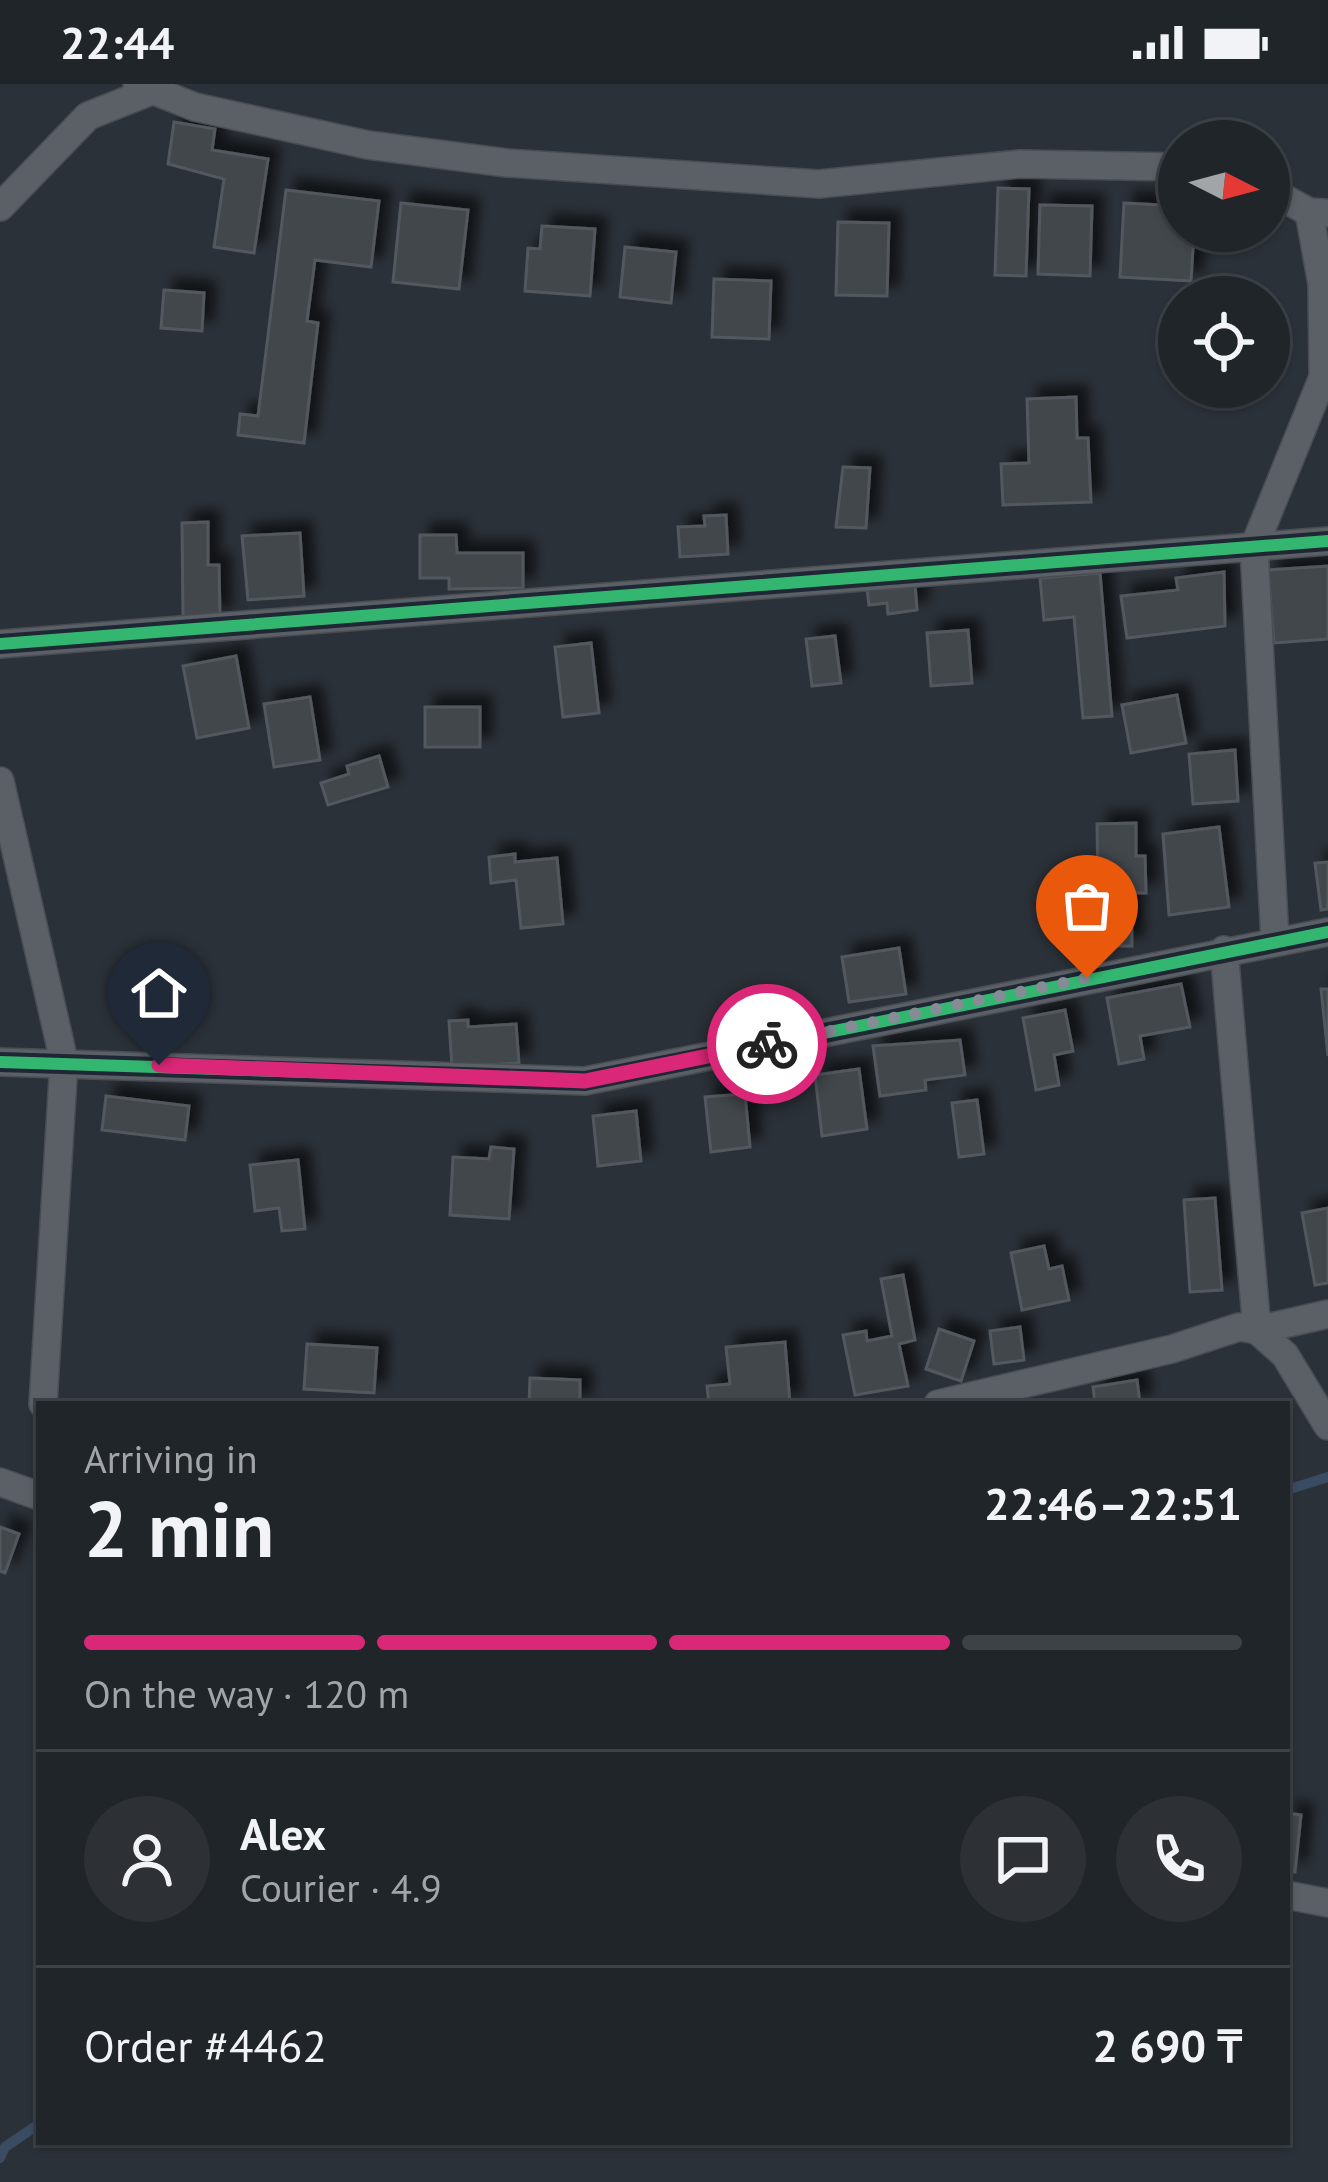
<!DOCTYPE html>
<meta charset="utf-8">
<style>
body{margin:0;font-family:"PT Sans",sans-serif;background:#2d3136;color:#f1f3f6;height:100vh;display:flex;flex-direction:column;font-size:45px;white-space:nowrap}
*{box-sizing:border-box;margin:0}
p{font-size:39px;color:#a2a5a8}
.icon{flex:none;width:66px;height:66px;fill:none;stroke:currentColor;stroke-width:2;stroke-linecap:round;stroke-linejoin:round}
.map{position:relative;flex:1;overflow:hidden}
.panel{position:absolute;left:36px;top:1317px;width:1254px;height:744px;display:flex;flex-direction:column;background:#20252a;border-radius:0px;box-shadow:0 3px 9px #0004,0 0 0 3px #3d4247}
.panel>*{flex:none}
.needle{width:78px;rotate:96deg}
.buttons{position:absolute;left:1158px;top:36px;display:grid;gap:24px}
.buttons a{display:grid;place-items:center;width:132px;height:132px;border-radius:50%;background:#20252a;box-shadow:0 3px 9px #0004,0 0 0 3px #3d4247;font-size:60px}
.pin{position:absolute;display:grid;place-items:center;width:102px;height:102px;color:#fff;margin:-123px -51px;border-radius:50% 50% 50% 0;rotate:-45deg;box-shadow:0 0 12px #0007}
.pin .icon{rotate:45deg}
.courier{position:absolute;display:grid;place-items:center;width:120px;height:120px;margin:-60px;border:9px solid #db2777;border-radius:50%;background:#fff;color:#222;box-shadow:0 3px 15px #0007}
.headline em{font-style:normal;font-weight:700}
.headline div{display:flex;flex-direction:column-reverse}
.headline{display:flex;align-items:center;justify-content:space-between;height:204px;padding:0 48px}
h1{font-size:78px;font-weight:700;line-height:90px}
.bar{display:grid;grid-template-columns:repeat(4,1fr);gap:18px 12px;align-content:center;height:144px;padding:0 48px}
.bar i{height:15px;border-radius:9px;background:#3d4247}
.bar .current{background:#db2777}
.bar p{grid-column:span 4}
.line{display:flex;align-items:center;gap:30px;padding:0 48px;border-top:3px solid #3d4247}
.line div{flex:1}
.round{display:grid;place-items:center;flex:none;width:126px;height:126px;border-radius:63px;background:#2d3136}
.status{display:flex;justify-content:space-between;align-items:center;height:84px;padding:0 60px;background:#20252a;direction:ltr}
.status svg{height:33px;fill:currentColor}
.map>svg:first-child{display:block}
</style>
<div class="status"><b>22:44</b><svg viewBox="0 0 49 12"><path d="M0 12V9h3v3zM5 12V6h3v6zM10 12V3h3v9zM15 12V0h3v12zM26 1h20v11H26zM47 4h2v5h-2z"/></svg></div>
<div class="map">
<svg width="1328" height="2098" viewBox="0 0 1328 2098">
<defs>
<filter id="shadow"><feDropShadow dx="11" dy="-11" stdDeviation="6" flood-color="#0009"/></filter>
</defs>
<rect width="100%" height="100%" fill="#2b3138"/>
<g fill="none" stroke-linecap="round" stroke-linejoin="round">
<!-- stream -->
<g stroke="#3a4c62" stroke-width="10">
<polyline points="1287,1406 1328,1393"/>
<polyline points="0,2074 5,2063 39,2040"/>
</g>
</g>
<!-- building -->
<g fill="#42464c" stroke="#53585f" stroke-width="3" filter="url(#shadow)">
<polygon points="174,38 215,45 212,66 268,75 254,169 214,163 224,95 168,80"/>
<polygon points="998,104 1029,105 1026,192 995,191"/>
<polygon points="286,106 379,117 371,183 315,176 307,237 318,239 304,359 238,351 240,330 258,332"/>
<polygon points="401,119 468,126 459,205 393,198"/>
<polygon points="1124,119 1179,122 1179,147 1194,147 1191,197 1120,193"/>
<polygon points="1040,121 1092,122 1090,192 1038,190"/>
<polygon points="838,138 889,139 887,212 836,211"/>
<polygon points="542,142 595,145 590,212 525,207 528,164 540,165"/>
<polygon points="625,163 676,168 671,219 620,213"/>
<polygon points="714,195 771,197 769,255 712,253"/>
<polygon points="164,206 204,209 202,247 161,244"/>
<polygon points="1076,313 1077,354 1088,354 1091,418 1003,421 1001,380 1029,379 1027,315"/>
<polygon points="843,383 870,384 866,444 836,443"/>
<polygon points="726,431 728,470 680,473 678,443 705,442 704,432"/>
<polygon points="208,438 208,481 219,481 220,533 183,533 182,439"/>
<polygon points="300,449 304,512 248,516 242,452"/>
<polygon points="420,451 456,451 457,469 523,469 523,504 449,505 449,494 420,494"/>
<polygon points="1328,482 1328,555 1274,559 1268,486"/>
<polygon points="1224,488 1225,542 1127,554 1121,512 1178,506 1176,494"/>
<polygon points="1100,489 1112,632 1083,634 1074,533 1044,536 1040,494"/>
<polygon points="915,500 917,526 888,530 887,519 869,521 867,505"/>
<polygon points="968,546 972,599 931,602 927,549"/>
<polygon points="835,552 841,599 812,602 806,555"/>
<polygon points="591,559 599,629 563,633 555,563"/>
<polygon points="236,572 249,644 197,654 183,582"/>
<polygon points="1177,611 1186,659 1131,669 1122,621"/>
<polygon points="310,613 320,676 274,683 264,620"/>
<rect x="425" y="623" width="55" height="40"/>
<polygon points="1235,666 1238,717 1193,720 1189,670"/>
<polygon points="379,672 388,703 328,721 321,699 349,690 347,682"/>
<polygon points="1136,739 1136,772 1145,772 1146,809 1131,809 1132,862 1099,862 1097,740"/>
<polygon points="1219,743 1229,823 1169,831 1163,750"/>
<polygon points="515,770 515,778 557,774 563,840 521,844 516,796 491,799 489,773"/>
<polygon points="1328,778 1328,825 1321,826 1315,779"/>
<polygon points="899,864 906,910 849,918 842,873"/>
<polygon points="1181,900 1190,943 1140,952 1144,975 1119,980 1107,914"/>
<polygon points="1321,905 1328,905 1328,972"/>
<polygon points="1065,926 1073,967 1054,971 1059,1001 1036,1006 1023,934"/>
<polygon points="468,936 468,943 516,940 519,979 452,983 449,937"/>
<polygon points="960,956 965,991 925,996 926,1006 880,1012 873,962"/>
<polygon points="859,985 867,1045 822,1052 815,991"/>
<polygon points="745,1010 750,1063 711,1068 705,1013"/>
<polygon points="106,1012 189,1022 185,1056 102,1046"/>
<polygon points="977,1016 984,1070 959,1073 952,1019"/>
<polygon points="636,1027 641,1077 598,1082 593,1032"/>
<polygon points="491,1063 514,1065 509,1135 450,1131 453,1073 489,1075"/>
<polygon points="298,1076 305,1145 282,1147 279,1124 255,1127 250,1081"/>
<polygon points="1215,1114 1222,1206 1190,1208 1184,1116"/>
<polygon points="1328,1124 1328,1199 1315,1201 1302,1129"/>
<polygon points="1044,1162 1049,1185 1062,1182 1069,1216 1022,1226 1011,1169"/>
<polygon points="903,1191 915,1256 899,1260 908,1302 855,1311 843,1251 866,1247 867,1257 892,1252 881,1195"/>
<polygon points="1020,1243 1024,1276 994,1280 990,1247"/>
<polygon points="939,1245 974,1257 961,1297 926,1285"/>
<polygon points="785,1258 790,1320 709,1320 707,1302 730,1300 726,1263"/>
<polygon points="307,1260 377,1264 374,1309 304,1305"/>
<polygon points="530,1294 580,1296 580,1320 529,1320"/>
<polygon points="1137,1296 1140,1320 1095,1320 1093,1303"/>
<polygon points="0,1443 19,1450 5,1489 0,1487"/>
<polygon points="1287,1729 1301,1731 1295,1788 1287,1787"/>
</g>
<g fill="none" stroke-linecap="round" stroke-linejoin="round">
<!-- street casing -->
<g stroke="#494d53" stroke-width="30">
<g id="street">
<polyline points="137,0 195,23 368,61 507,79 819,100 1020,80 1179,83"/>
<polyline points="1269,106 1309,128 1325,129"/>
<polyline points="0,123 88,32 156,5"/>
<polyline points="1309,128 1322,200 1323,289"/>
<polyline points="0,560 1328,457"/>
<polyline points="0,697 64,977 43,1320"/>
<polyline points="1275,857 1254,463 1328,281"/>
<polyline points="1224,866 1257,1246"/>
<polyline points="0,978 585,997 1328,848"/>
<polyline points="1257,1246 1328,1230"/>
<polyline points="938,1320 1172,1265 1239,1243 1257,1246 1285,1271 1328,1342"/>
<polyline points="0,1398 39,1412"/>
<polyline points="1287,1811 1328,1819"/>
</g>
</g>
<!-- street -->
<use href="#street" stroke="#5b5f66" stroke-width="27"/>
<!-- cycleway casing -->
<g stroke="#1e2733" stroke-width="20">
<g id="cycleway">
<polyline points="0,560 1328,457"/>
<polyline points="0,978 585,997 1328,848"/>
</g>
</g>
<!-- cycleway -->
<use href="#cycleway" stroke="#33b770" stroke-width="12"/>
</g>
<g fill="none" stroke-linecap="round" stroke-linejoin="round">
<!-- done -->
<polyline stroke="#858c96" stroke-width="12" stroke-dasharray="0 21.6" points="767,960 1087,894"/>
<!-- route -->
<polyline stroke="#db2777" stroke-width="15" points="159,981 585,997 767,960"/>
</g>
</svg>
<div class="buttons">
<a><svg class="needle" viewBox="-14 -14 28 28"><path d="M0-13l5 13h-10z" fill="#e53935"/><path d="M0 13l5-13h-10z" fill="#a2a5a8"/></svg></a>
<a><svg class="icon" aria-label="locate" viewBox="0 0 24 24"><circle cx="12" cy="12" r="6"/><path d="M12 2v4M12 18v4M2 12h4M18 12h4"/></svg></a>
</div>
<div class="pin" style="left:1087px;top:894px;background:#ea580c"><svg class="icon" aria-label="bag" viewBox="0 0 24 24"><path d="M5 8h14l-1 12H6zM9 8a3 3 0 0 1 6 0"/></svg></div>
<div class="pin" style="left:159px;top:981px;background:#1f2937"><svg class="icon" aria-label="home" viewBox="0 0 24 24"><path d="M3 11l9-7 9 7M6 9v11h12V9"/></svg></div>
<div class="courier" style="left:767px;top:960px"><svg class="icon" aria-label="bike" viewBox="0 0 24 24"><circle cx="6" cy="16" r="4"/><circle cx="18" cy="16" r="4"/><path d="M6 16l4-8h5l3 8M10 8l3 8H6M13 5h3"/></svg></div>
<section class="panel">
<div class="headline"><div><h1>2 min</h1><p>Arriving in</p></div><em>22:46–22:51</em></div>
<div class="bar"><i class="current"></i><i class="current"></i><i class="current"></i><i></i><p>On the way · 120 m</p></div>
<div class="line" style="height:216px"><a class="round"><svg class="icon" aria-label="person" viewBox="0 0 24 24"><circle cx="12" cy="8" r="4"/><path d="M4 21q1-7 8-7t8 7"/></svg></a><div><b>Alex</b><p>Courier · 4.9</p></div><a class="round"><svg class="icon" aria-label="chat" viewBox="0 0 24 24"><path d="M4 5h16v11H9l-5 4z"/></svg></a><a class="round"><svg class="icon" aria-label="phone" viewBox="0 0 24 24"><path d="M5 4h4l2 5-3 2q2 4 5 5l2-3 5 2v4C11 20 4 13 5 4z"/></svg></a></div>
<div class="line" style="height:156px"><div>Order #4462</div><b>2 690 ₸</b></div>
</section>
</div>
